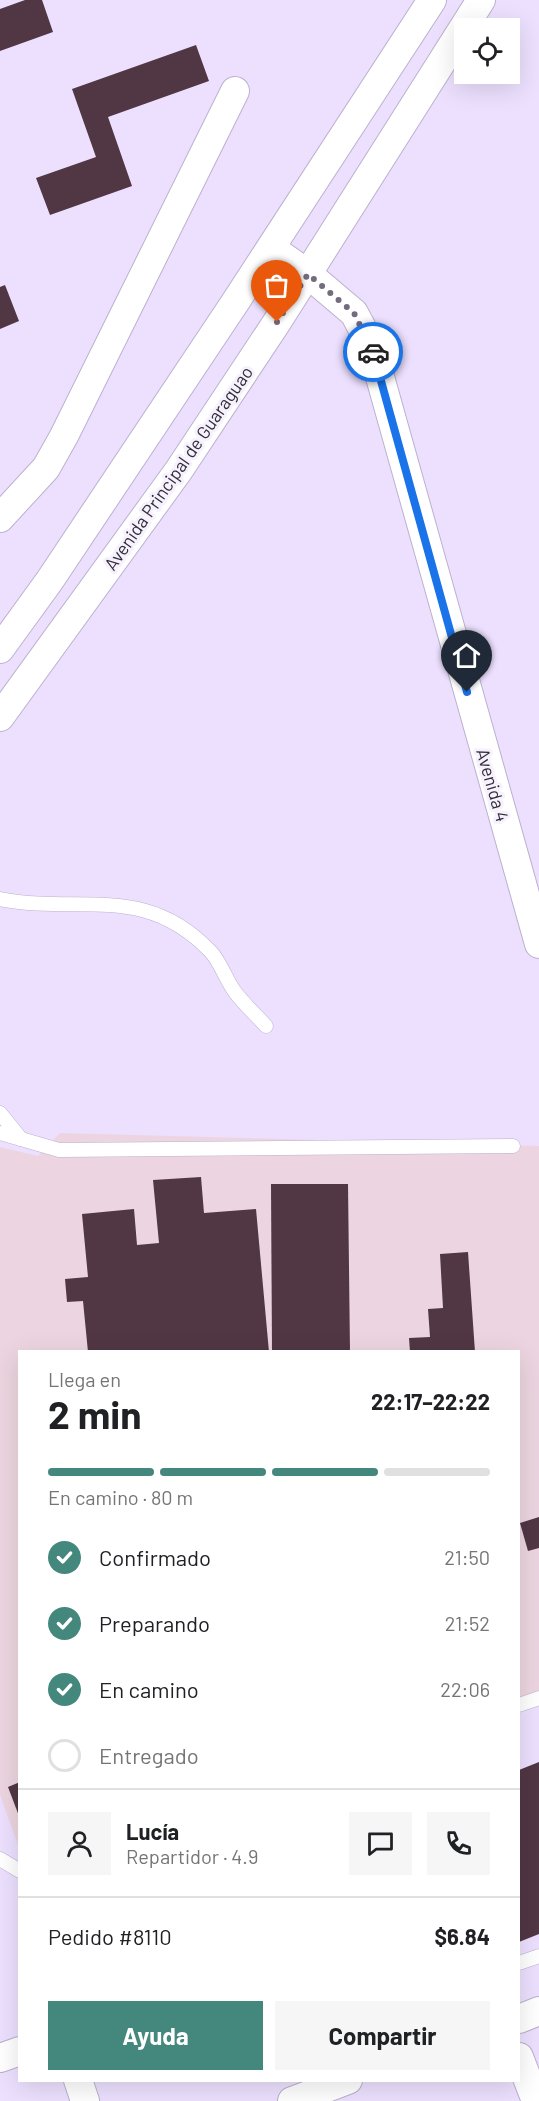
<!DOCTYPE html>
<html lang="es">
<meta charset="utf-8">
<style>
body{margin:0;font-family:Barlow,sans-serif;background:#f6f6f6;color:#202124;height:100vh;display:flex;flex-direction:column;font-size:22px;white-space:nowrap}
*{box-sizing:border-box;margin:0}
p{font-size:20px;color:#757577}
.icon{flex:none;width:33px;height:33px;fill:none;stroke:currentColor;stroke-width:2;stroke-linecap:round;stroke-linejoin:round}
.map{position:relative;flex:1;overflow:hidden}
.drawer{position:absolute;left:18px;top:1350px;width:502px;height:732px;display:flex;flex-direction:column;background:#fff;border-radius:0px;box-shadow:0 6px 24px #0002}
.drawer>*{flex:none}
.buttons{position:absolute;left:454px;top:18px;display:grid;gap:12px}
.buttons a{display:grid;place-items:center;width:66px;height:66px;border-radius:0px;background:#fff;box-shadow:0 6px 24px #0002;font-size:30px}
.pin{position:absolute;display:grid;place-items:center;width:51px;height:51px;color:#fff;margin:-62px -26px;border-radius:50% 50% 50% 0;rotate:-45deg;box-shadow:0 0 6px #0007}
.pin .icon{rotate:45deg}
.courier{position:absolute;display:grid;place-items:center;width:60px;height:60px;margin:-30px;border:4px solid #1a73e8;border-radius:50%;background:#fff;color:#222;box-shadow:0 2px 8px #0007}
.overview em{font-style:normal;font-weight:700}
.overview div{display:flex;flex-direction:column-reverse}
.overview{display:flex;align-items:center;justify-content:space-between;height:102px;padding:0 30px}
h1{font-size:39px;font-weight:700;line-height:45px}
.bar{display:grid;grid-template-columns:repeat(4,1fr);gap:9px 6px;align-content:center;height:72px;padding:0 30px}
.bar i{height:8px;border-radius:4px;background:#e0e0e0}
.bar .on{background:#44887d}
.bar p{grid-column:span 4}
.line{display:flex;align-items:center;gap:15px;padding:0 30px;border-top:2px solid #e0e0e0}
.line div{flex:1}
.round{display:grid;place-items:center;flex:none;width:63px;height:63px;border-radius:0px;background:#f6f6f6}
ol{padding:0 30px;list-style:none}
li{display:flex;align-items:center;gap:18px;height:66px}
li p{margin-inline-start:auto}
li .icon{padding:6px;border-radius:50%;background:#44887d;color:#fff;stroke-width:4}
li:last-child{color:#757577}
li i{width:33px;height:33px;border:3px solid #e0e0e0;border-radius:50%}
.primary-button{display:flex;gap:12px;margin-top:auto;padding:12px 30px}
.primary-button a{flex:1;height:69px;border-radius:0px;background:#44887d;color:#fff;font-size:24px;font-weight:700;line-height:69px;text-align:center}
.primary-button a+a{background:#f6f6f6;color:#202124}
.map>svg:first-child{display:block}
</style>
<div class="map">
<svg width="539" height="2101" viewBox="0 0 539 2101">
<rect width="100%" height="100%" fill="#ece0fe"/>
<!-- medical -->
<polygon fill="#ecd5e0" points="60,1133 539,1146 539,1691 519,1698 519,1352 20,1352 19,1848 0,1795 0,1147 38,1156"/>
<!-- building -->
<g fill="#513644">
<polygon points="25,0 42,0 53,32 0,51 0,9"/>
<polygon points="196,45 209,81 108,117 132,186 50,215 36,178 96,157 72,89"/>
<polygon points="5,285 19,321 0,329 0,287"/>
<polygon points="201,1177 204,1213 256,1209 269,1352 88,1352 83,1301 67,1302 65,1279 88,1277 82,1214 134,1209 137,1245 159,1243 153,1180"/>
<polygon points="271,1184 348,1184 350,1352 272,1352"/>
<polygon points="468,1252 475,1352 410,1352 409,1338 430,1337 428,1309 443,1308 440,1254"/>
<polygon points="539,1517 539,1548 528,1551 520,1523"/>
<polygon points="539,1762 539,1934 519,1942 519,1770"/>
<polygon points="20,1782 20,1816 19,1816 8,1787"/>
</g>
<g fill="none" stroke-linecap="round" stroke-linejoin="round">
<!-- service casing -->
<g stroke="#bcb1ce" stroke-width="15">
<g id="service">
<path d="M0,899c81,16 145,-17 211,53 10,11 15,28 24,40 9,12 20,22 31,34"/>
<polyline points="0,1113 21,1139"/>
<polyline points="0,1133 59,1150 513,1146"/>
<polyline points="519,1705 539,1698"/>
<polyline points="0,1859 20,1871"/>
<polyline points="519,1963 539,1956"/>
</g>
</g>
<!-- minor casing -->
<g stroke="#bcb1ce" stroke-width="30">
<g id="minor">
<polyline points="271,248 308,274 354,313 371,345 539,944"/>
<polyline points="0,518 46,468 64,436 235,91"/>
<polyline points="0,649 50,580 236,301 432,0"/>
<polyline points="0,717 179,470 277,322 481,0"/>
<polyline points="519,2019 539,2011"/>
<polyline points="519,2057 536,2101"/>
<polyline points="0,2058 20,2051"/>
<polyline points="78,2080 85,2101"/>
<polyline points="292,2101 348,2080"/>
</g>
</g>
<!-- service -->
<use href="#service" stroke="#fff" stroke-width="14"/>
<!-- minor -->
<use href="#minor" stroke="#fff" stroke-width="28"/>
</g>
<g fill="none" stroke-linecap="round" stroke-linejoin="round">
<!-- done -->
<polyline stroke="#726c7d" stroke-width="6" stroke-dasharray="0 10.8" points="277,322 308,274 354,313 373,352"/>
<!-- route -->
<polyline stroke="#1a73e8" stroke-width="8" points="373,352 467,692"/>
</g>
<g text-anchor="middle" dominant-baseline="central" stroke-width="6" stroke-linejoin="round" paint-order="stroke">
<!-- street labels -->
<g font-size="18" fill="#312d38" stroke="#f6f1fd">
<text transform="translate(178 468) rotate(-55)">Avenida Principal de Guaraguao</text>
<text transform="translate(493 785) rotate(74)">Avenida 4</text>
</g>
</g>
</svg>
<div class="buttons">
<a><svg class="icon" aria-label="locate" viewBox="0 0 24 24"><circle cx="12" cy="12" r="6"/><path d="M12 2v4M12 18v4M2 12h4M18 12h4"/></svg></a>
</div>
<div class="pin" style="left:277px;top:322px;background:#ea580c"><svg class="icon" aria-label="bag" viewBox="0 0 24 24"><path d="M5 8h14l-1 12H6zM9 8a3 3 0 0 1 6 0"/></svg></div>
<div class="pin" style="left:467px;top:692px;background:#1f2937"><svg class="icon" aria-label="home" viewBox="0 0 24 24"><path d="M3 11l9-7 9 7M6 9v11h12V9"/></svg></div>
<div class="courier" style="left:373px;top:352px"><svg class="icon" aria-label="car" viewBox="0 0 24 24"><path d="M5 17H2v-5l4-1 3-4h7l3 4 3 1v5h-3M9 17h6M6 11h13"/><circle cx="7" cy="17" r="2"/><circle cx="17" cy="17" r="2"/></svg></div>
<section class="drawer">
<div class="overview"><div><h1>2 min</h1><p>Llega en</p></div><em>22:17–22:22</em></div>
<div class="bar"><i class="on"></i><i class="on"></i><i class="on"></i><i></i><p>En camino · 80 m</p></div>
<ol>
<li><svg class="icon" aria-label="check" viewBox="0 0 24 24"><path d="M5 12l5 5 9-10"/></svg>Confirmado<p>21:50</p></li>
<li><svg class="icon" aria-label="check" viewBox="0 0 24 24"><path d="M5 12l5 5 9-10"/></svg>Preparando<p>21:52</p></li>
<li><svg class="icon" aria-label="check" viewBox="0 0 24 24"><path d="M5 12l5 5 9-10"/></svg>En camino<p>22:06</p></li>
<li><i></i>Entregado</li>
</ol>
<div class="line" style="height:108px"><a class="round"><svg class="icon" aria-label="person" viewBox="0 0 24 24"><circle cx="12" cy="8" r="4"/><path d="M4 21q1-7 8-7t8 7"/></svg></a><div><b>Lucía</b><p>Repartidor · 4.9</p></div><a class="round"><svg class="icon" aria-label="chat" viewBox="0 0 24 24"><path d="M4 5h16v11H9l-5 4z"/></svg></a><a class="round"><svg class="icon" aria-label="phone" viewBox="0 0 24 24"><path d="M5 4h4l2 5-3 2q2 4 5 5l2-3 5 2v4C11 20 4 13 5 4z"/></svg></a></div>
<div class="line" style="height:78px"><div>Pedido #8110</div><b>$6.84</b></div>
<div class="primary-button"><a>Ayuda</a><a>Compartir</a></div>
</section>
</div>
